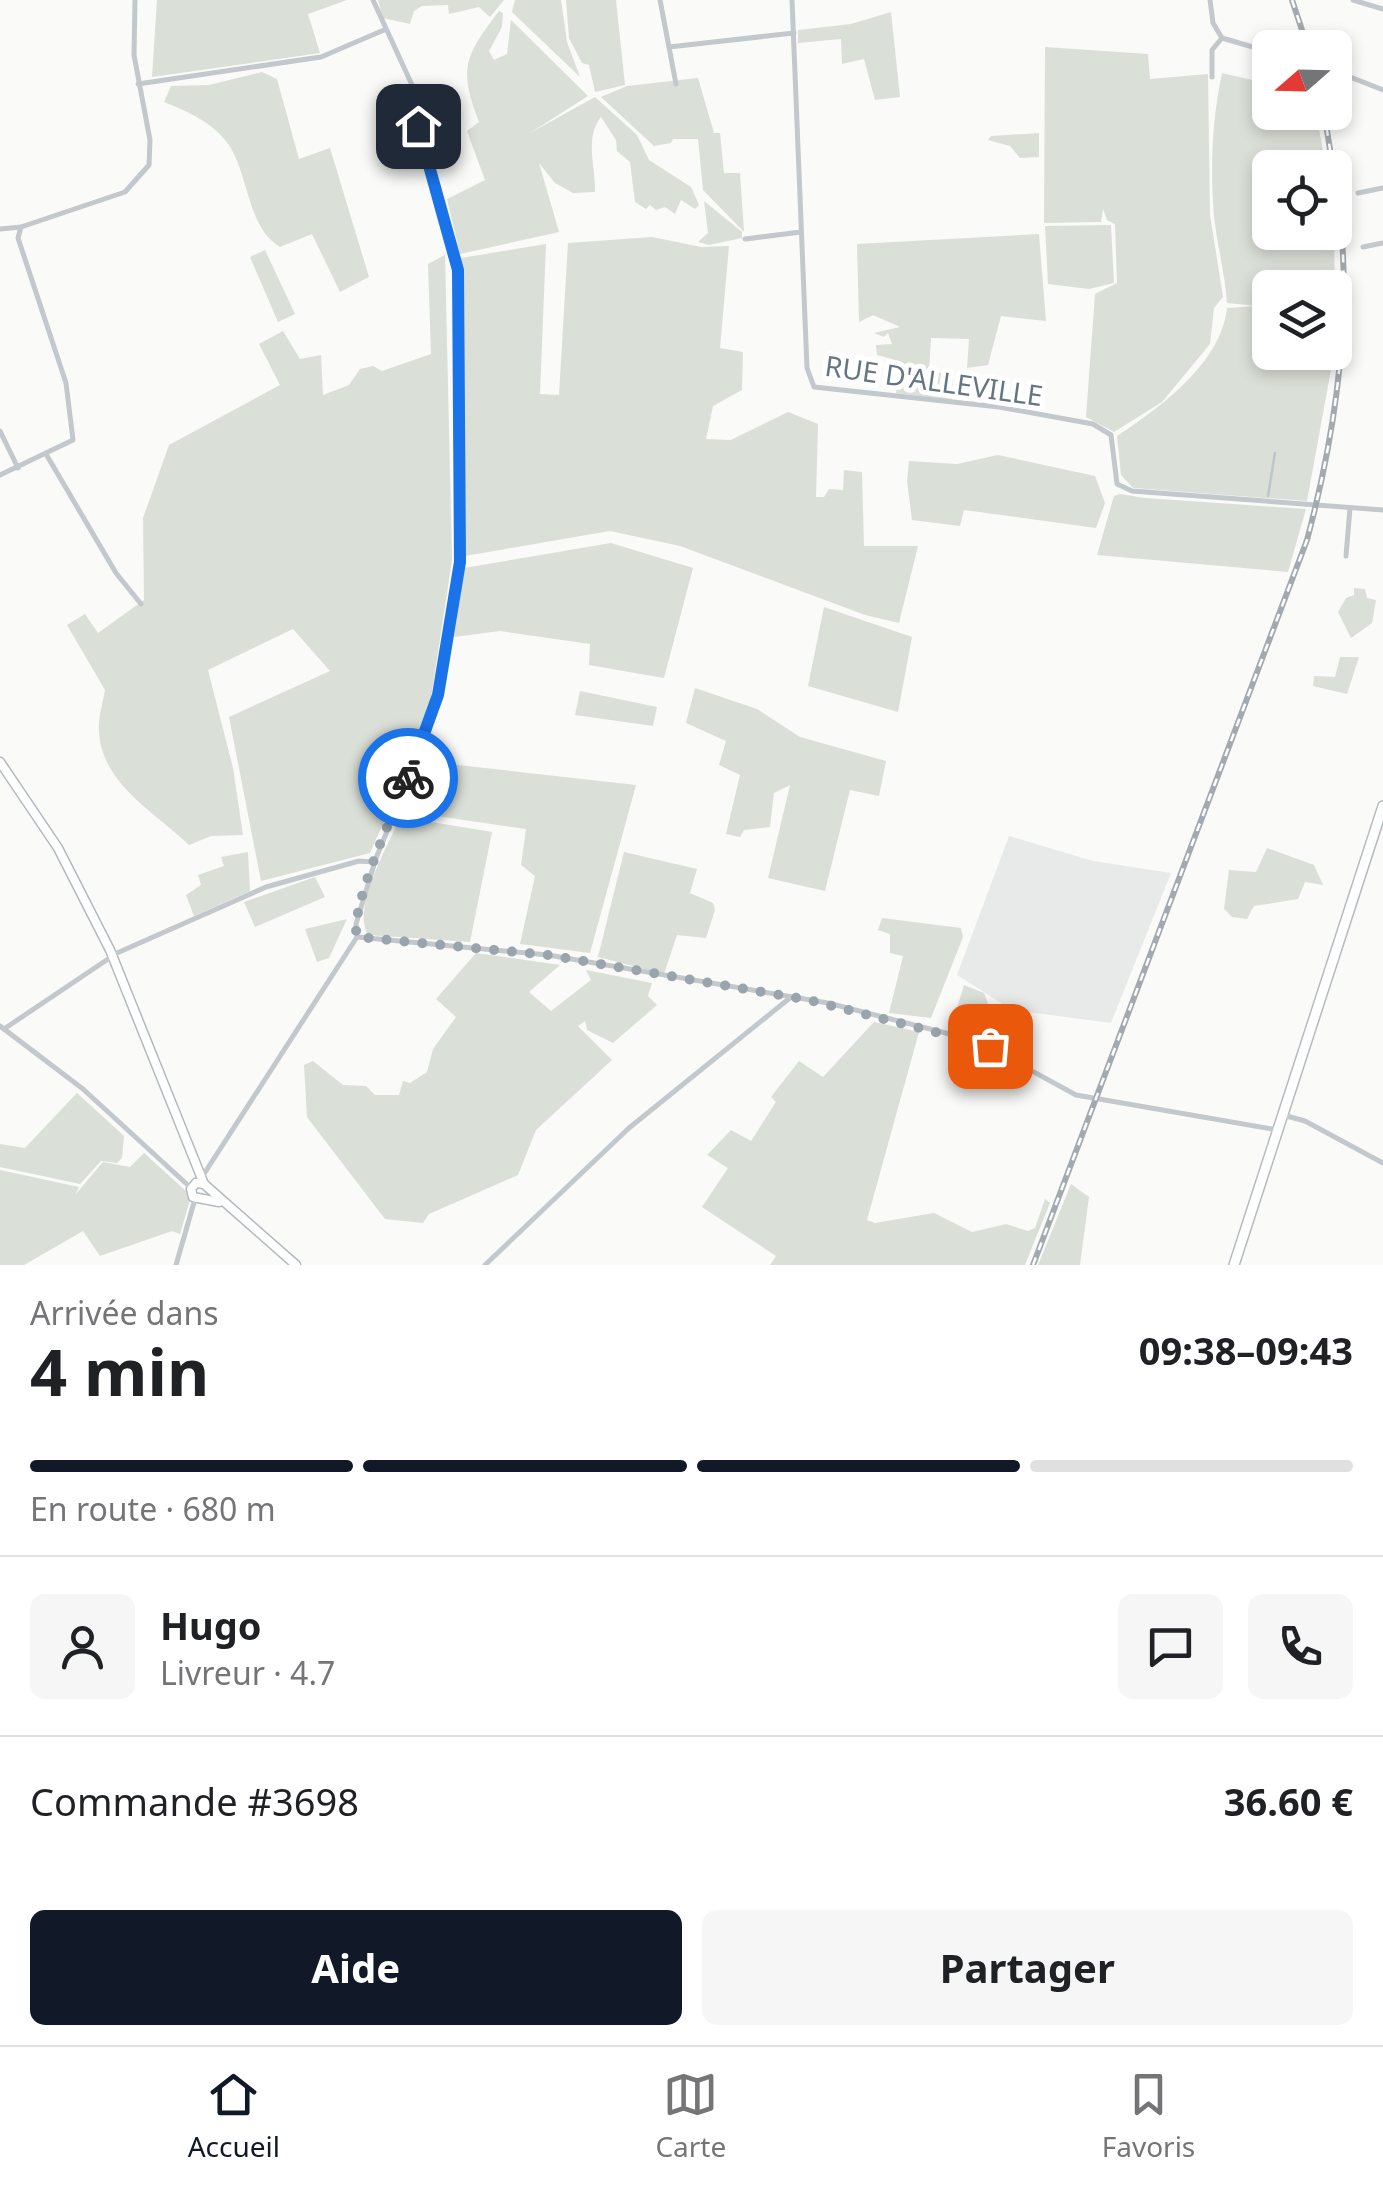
<!DOCTYPE html>
<html lang="fr">
<meta charset="utf-8">
<style>
body{margin:0;font-family:"Noto Sans",sans-serif;background:#f6f6f6;color:#202124;height:100vh;display:flex;flex-direction:column;font-size:38px;white-space:nowrap}
*{box-sizing:border-box;margin:0}
p{font-size:32px;color:#757577}
.icon{flex:none;width:55px;height:55px;fill:none;stroke:currentColor;stroke-width:2;stroke-linecap:round;stroke-linejoin:round}
.map{position:relative;height:1265px;overflow:hidden}
.panel{display:flex;flex-direction:column;background:#fff;flex:1}
.panel>*{flex:none}
.needle{width:65px;rotate:250deg}
.tools{position:absolute;left:1252px;top:30px;display:grid;gap:20px}
.tools a{display:grid;place-items:center;width:100px;height:100px;border-radius:15px;background:#fff;box-shadow:0 5px 15px #0003;font-size:50px}
.pin{position:absolute;display:grid;place-items:center;width:85px;height:85px;color:#fff;margin:-42px;border-radius:20px;box-shadow:0 5px 15px #0006}
.courier{position:absolute;display:grid;place-items:center;width:100px;height:100px;margin:-50px;border:8px solid #1a73e8;border-radius:50%;background:#fff;color:#222;box-shadow:0 2px 12px #0007}
.headline em{font-style:normal;font-weight:700}
.headline div{display:flex;flex-direction:column-reverse}
.headline{display:flex;align-items:center;justify-content:space-between;height:170px;padding:0 30px}
h1{font-size:65px;font-weight:700;line-height:75px}
.bar{display:grid;grid-template-columns:repeat(4,1fr);gap:15px 10px;align-content:center;height:120px;padding:0 30px}
.bar i{height:12px;border-radius:8px;background:#e0e0e0}
.bar .active{background:#111827}
.bar p{grid-column:span 4}
.line{display:flex;align-items:center;gap:25px;padding:0 30px;border-top:2px solid #e0e0e0}
.line div{flex:1}
.round{display:grid;place-items:center;flex:none;width:105px;height:105px;border-radius:15px;background:#f6f6f6}
.primary-button{display:flex;gap:20px;margin-top:auto;padding:20px 30px}
.primary-button a{flex:1;height:115px;border-radius:15px;background:#111827;color:#fff;font-size:40px;font-weight:700;line-height:115px;text-align:center}
.primary-button a+a{background:#f6f6f6;color:#202124}
.tab-bar{display:flex;justify-content:space-around;align-items:center;height:140px;border-top:2px solid #e0e0e0;background:#fff;font-size:28px;color:#757577}
.tab-bar a{display:grid;justify-items:center;gap:5px}
.tab-bar .active{color:#111827}
.map>svg:first-child{display:block}
</style>
<div class="map">
<svg width="1383" height="1265" viewBox="0 0 1383 1265">
<rect width="100%" height="100%" fill="#fafaf8"/>
<!-- built -->
<polygon fill="#e8e9e9" points="1009,836 1093,861 1171,873 1111,1023 1012,1010 957,975"/>
<!-- green -->
<g fill="#dadfd7">
<polygon points="157,0 347,0 308,14 320,53 152,77"/>
<polygon points="378,0 504,0 490,17 479,7 449,14 448,5 422,6 414,11 410,24 383,18"/>
<polygon points="515,0 561,0 567,42 580,77 512,12"/>
<polygon points="566,0 616,0 625,85 595,92 589,65 582,63 569,38"/>
<path d="M499,11l4,2 -1,14 -13,24 5,9 13,-6 4,-34 77,76 -58,37 65,-36 42,38 12,25 42,27 8,18 -4,4 -14,-9 -6,14 -10,-7 -9,3 -6,-5 -4,4 -11,-7 -5,-40 -13,-11 -1,-11 -15,-23c-17,21 -5,52 -6,75l-22,1 -18,-10 -16,-20 20,69 -99,22 -13,-55 38,-19 -18,-49 12,-9c-21,-54 -14,-66 20,-111z"/>
<polygon points="891,12 900,97 875,100 864,59 842,64 841,39 798,43 798,30 851,24"/>
<polygon points="1045,47 1148,54 1150,79 1208,74 1210,215 1223,297 1214,308 1210,344 1162,402 1114,432 1086,417 1095,294 1117,283 1115,224 1107,220 1103,209 1101,222 1044,223"/>
<path d="M262,72l15,7 22,80 31,-11 39,129 -29,15 -28,-58 -32,13c-33,-20 -31,-71 -51,-102 -15,-22 -42,-34 -65,-43l7,-16 38,-1z"/>
<path d="M1222,73l48,11v28l46,1 10,54 -56,1v64l64,1 1,54 -65,1v64l64,1 -27,148 -174,-13 -12,-13 -4,-39c44,-29 104,-73 110,-128l31,-2 -31,-3c-2,-30 -10,-58 -13,-87 -4,-48 -2,-96 8,-143z"/>
<polygon points="698,78 714,133 720,133 724,173 740,173 744,232 703,190 698,139 673,139 671,143 654,146 601,97 627,86"/>
<polygon points="1039,133 1039,157 1020,158 1010,146 988,140 991,136"/>
<polygon points="704,201 742,232 742,238 709,245 698,242 708,233"/>
<polygon points="1111,225 1114,283 1089,289 1048,284 1045,226"/>
<polygon points="1039,234 1046,321 1001,316 988,365 967,368 969,339 931,338 929,372 953,374 952,400 896,393 899,361 877,355 876,345 892,344 888,333 884,337 874,333 900,327 873,315 859,322 857,244"/>
<polygon points="652,237 701,247 729,246 720,348 743,352 742,390 713,406 706,439 731,440 788,412 818,424 816,497 824,497 829,489 843,490 844,470 862,472 864,546 918,546 899,623 865,615 680,546 610,531 465,556 461,258 546,244 540,394 559,395 568,243"/>
<polygon points="265,250 295,314 278,322 250,257"/>
<path d="M445,255l7,305 -25,164 -57,129 -109,28 -32,-164 101,-46 -37,-42 -85,41 25,98 10,67 -32,1 -22,9c-33,-32 -89,-62 -90,-115 -1,-13 4,-27 6,-40l-38,-65 18,-11 13,19 46,-33 -1,-82 26,-73 111,-60 -21,-41 24,-13 17,28 21,-4 2,40 26,-10 11,-16 13,-3 9,5 49,-17 -3,-90z"/>
<polygon points="998,455 1095,476 1105,503 1096,528 964,510 960,526 912,520 907,481 909,461 957,464"/>
<polygon points="1120,494 1145,498 1306,509 1288,572 1097,555 1114,496"/>
<polygon points="611,543 693,568 664,678 589,665 590,644 500,631 454,637 464,568"/>
<polygon points="1354,588 1365,589 1367,598 1376,600 1372,623 1351,638 1338,612 1346,598 1354,595"/>
<polygon points="824,607 912,637 898,712 808,686"/>
<polygon points="1340,657 1359,657 1347,694 1313,686 1314,676 1335,677"/>
<polygon points="695,688 757,709 800,737 886,761 879,796 850,790 825,891 768,878 790,785 774,793 770,827 744,830 740,837 726,834 740,775 719,765 726,741 686,723"/>
<polygon points="580,691 657,707 653,726 575,715"/>
<polygon points="422,761 636,785 590,953 520,944 535,876 521,865 526,829 402,811"/>
<path d="M401,817l91,15 -22,110 -101,-7c-19,-23 20,-93 32,-118z"/>
<polygon points="1267,848 1314,865 1323,885 1305,882 1298,899 1254,906 1247,919 1232,917 1224,909 1229,870 1256,872"/>
<polygon points="248,852 250,891 194,916 186,895 201,885 198,875 224,866 221,857"/>
<polygon points="624,852 697,869 690,893 713,903 715,910 706,938 677,935 664,974 598,957"/>
<polygon points="315,877 325,897 255,927 244,902"/>
<polygon points="882,918 961,928 963,937 931,1018 889,1013 903,956 890,953 890,934 878,930"/>
<polygon points="347,919 329,958 317,962 305,929"/>
<polygon points="476,953 560,965 529,992 551,1011 591,980 586,970 652,983 648,996 657,1005 613,1043 587,1030 585,1021 578,1026 612,1060 536,1130 518,1175 429,1214 423,1223 385,1219 307,1117 304,1065 313,1061 343,1085 366,1086 375,1095 399,1095 403,1081 410,1083 427,1072 433,1049 456,1017 436,999"/>
<polygon points="964,985 984,993 988,1003 975,1022 955,1015"/>
<polygon points="874,1022 919,1032 867,1220 875,1223 934,1213 972,1232 1006,1224 1028,1231 1035,1228 1045,1199 1050,1203 1025,1265 770,1265 776,1256 702,1207 728,1168 707,1155 731,1130 751,1141 776,1102 771,1097 799,1061 823,1077"/>
<polygon points="77,1093 124,1136 122,1158 117,1163 101,1161 80,1184 0,1167 0,1144 25,1148"/>
<polygon points="144,1153 187,1192 190,1200 180,1234 172,1231 100,1256 83,1231 24,1265 0,1265 0,1170 79,1187 75,1195 103,1162 130,1167"/>
<polygon points="1071,1184 1089,1197 1080,1265 1038,1265"/>
</g>
<g fill="none" stroke-linecap="round" stroke-linejoin="round">
<!-- stream -->
<polyline stroke="#bbc7cb" stroke-width="2.5" points="1268,496 1275,453"/>
<!-- secondary casing -->
<g stroke="#b3babf" stroke-width="11">
<g id="secondary">
<polyline points="0,762 58,848 110,950 204,1184"/>
<polyline points="196,1183 204,1184 296,1265"/>
<polyline points="196,1183 191,1189 193,1197 219,1202"/>
</g>
</g>
<!-- primary casing -->
<g stroke="#b5babe" stroke-width="12">
<polyline id="primary" points="1234,1265 1383,806"/>
</g>
<!-- street -->
<g stroke="#c3c8cc" stroke-width="5">
<polyline points="660,0 676,84"/>
<polyline points="792,0 807,368 814,387 999,407 1093,424 1111,435 1117,484 1132,491 1383,510"/>
<polyline points="1210,0 1213,23 1222,38 1270,52"/>
<polyline points="1353,0 1383,9"/>
<polyline points="669,47 794,33"/>
<polyline points="1335,71 1383,90"/>
<polyline points="1212,77 1212,50 1222,38"/>
<polyline points="138,84 321,57 384,30"/>
<polyline points="1358,193 1383,188"/>
<polyline points="0,229 21,227"/>
<polyline points="745,239 801,232"/>
<polyline points="1363,247 1383,243"/>
<polyline points="0,431 18,468"/>
<polyline points="46,454 116,573 141,604"/>
<polyline points="0,475 73,440 66,383 18,238 21,227 125,192 149,165 150,140 134,55 135,0"/>
<polyline points="1346,556 1350,508"/>
<polyline points="357,937 548,955 828,1003 977,1041 1076,1095 1278,1130"/>
<polyline points="0,1026 83,1089 191,1188"/>
<polyline points="4,1029 117,953 266,887 359,861 374,862"/>
<polyline points="1283,1115 1305,1121 1383,1163"/>
<polyline points="202,1177 357,937 356,924 376,858 429,730 460,562 456,255 424,149 412,85 373,0"/>
<polyline points="176,1265 195,1199"/>
<polyline points="485,1265 629,1128 791,997"/>
</g>
<!-- secondary -->
<use href="#secondary" stroke="#fff" stroke-width="8"/>
<!-- primary -->
<use href="#primary" stroke="#fff" stroke-width="9"/>
<!-- rail casing -->
<g stroke="#a2aab0" stroke-width="6">
<g id="rail">
<polyline points="1292,0 1308,48"/>
<polyline points="1324,112 1333,168"/>
<path d="M1033,1265l274,-725c31,-116 48,-243 28,-363"/>
</g>
</g>
<!-- rail -->
<use href="#rail" stroke="#fff" stroke-width="2.5" stroke-dasharray="8" stroke-linecap="butt"/>
</g>
<g fill="none" stroke-linecap="round" stroke-linejoin="round">
<!-- done -->
<path stroke="#99a4ac" stroke-width="10" stroke-dasharray="0 18" d="M408,778c-13,30 -59,131 -51,159l191,18 261,45 181,46"/>
<!-- route -->
<polyline stroke="#1a73e8" stroke-width="12" points="408,778 438,695 460,562 458,270 418,126"/>
</g>
<g text-anchor="middle" dominant-baseline="central" stroke-width="10" stroke-linejoin="round" paint-order="stroke">
<!-- street labels -->
<g font-size="28" fill="#657683" stroke="#fff">
<text transform="translate(934 380) rotate(8)">RUE D'ALLEVILLE</text>
</g>
</g>
</svg>
<div class="tools">
<a><svg class="needle" viewBox="-14 -14 28 28"><path d="M0-13l5 13h-10z" fill="#e53935"/><path d="M0 13l5-13h-10z" fill="#757577"/></svg></a>
<a><svg class="icon" aria-label="locate" viewBox="0 0 24 24"><circle cx="12" cy="12" r="6"/><path d="M12 2v4M12 18v4M2 12h4M18 12h4"/></svg></a>
<a><svg class="icon" aria-label="layers" viewBox="0 0 24 24"><path d="M12 4l9 5-9 5-9-5zM3 14l9 5 9-5"/></svg></a>
</div>
<div class="pin" style="left:990px;top:1046px;background:#ea580c"><svg class="icon" aria-label="bag" viewBox="0 0 24 24"><path d="M5 8h14l-1 12H6zM9 8a3 3 0 0 1 6 0"/></svg></div>
<div class="pin" style="left:418px;top:126px;background:#1f2937"><svg class="icon" aria-label="home" viewBox="0 0 24 24"><path d="M3 11l9-7 9 7M6 9v11h12V9"/></svg></div>
<div class="courier" style="left:408px;top:778px"><svg class="icon" aria-label="bike" viewBox="0 0 24 24"><circle cx="6" cy="16" r="4"/><circle cx="18" cy="16" r="4"/><path d="M6 16l4-8h5l3 8M10 8l3 8H6M13 5h3"/></svg></div>
</div>
<section class="panel">
<div class="headline"><div><h1>4 min</h1><p>Arrivée dans</p></div><em>09:38–09:43</em></div>
<div class="bar"><i class="active"></i><i class="active"></i><i class="active"></i><i></i><p>En route · 680 m</p></div>
<div class="line" style="height:180px"><a class="round"><svg class="icon" aria-label="person" viewBox="0 0 24 24"><circle cx="12" cy="8" r="4"/><path d="M4 21q1-7 8-7t8 7"/></svg></a><div><b>Hugo</b><p>Livreur · 4.7</p></div><a class="round"><svg class="icon" aria-label="chat" viewBox="0 0 24 24"><path d="M4 5h16v11H9l-5 4z"/></svg></a><a class="round"><svg class="icon" aria-label="phone" viewBox="0 0 24 24"><path d="M5 4h4l2 5-3 2q2 4 5 5l2-3 5 2v4C11 20 4 13 5 4z"/></svg></a></div>
<div class="line" style="height:130px"><div>Commande #3698</div><b>36.60 €</b></div>
<div class="primary-button"><a>Aide</a><a>Partager</a></div>
</section>
<nav class="tab-bar">
<a class="active"><svg class="icon" aria-label="home" viewBox="0 0 24 24"><path d="M3 11l9-7 9 7M6 9v11h12V9"/></svg>Accueil</a>
<a><svg class="icon" aria-label="map" viewBox="0 0 24 24"><path d="M3 6l6-2 6 2 6-2v14l-6 2-6-2-6 2zM9 4v14M15 6v14"/></svg>Carte</a>
<a><svg class="icon" aria-label="saved" viewBox="0 0 24 24"><path d="M7 4h10v16l-5-4-5 4z"/></svg>Favoris</a>
</nav>
